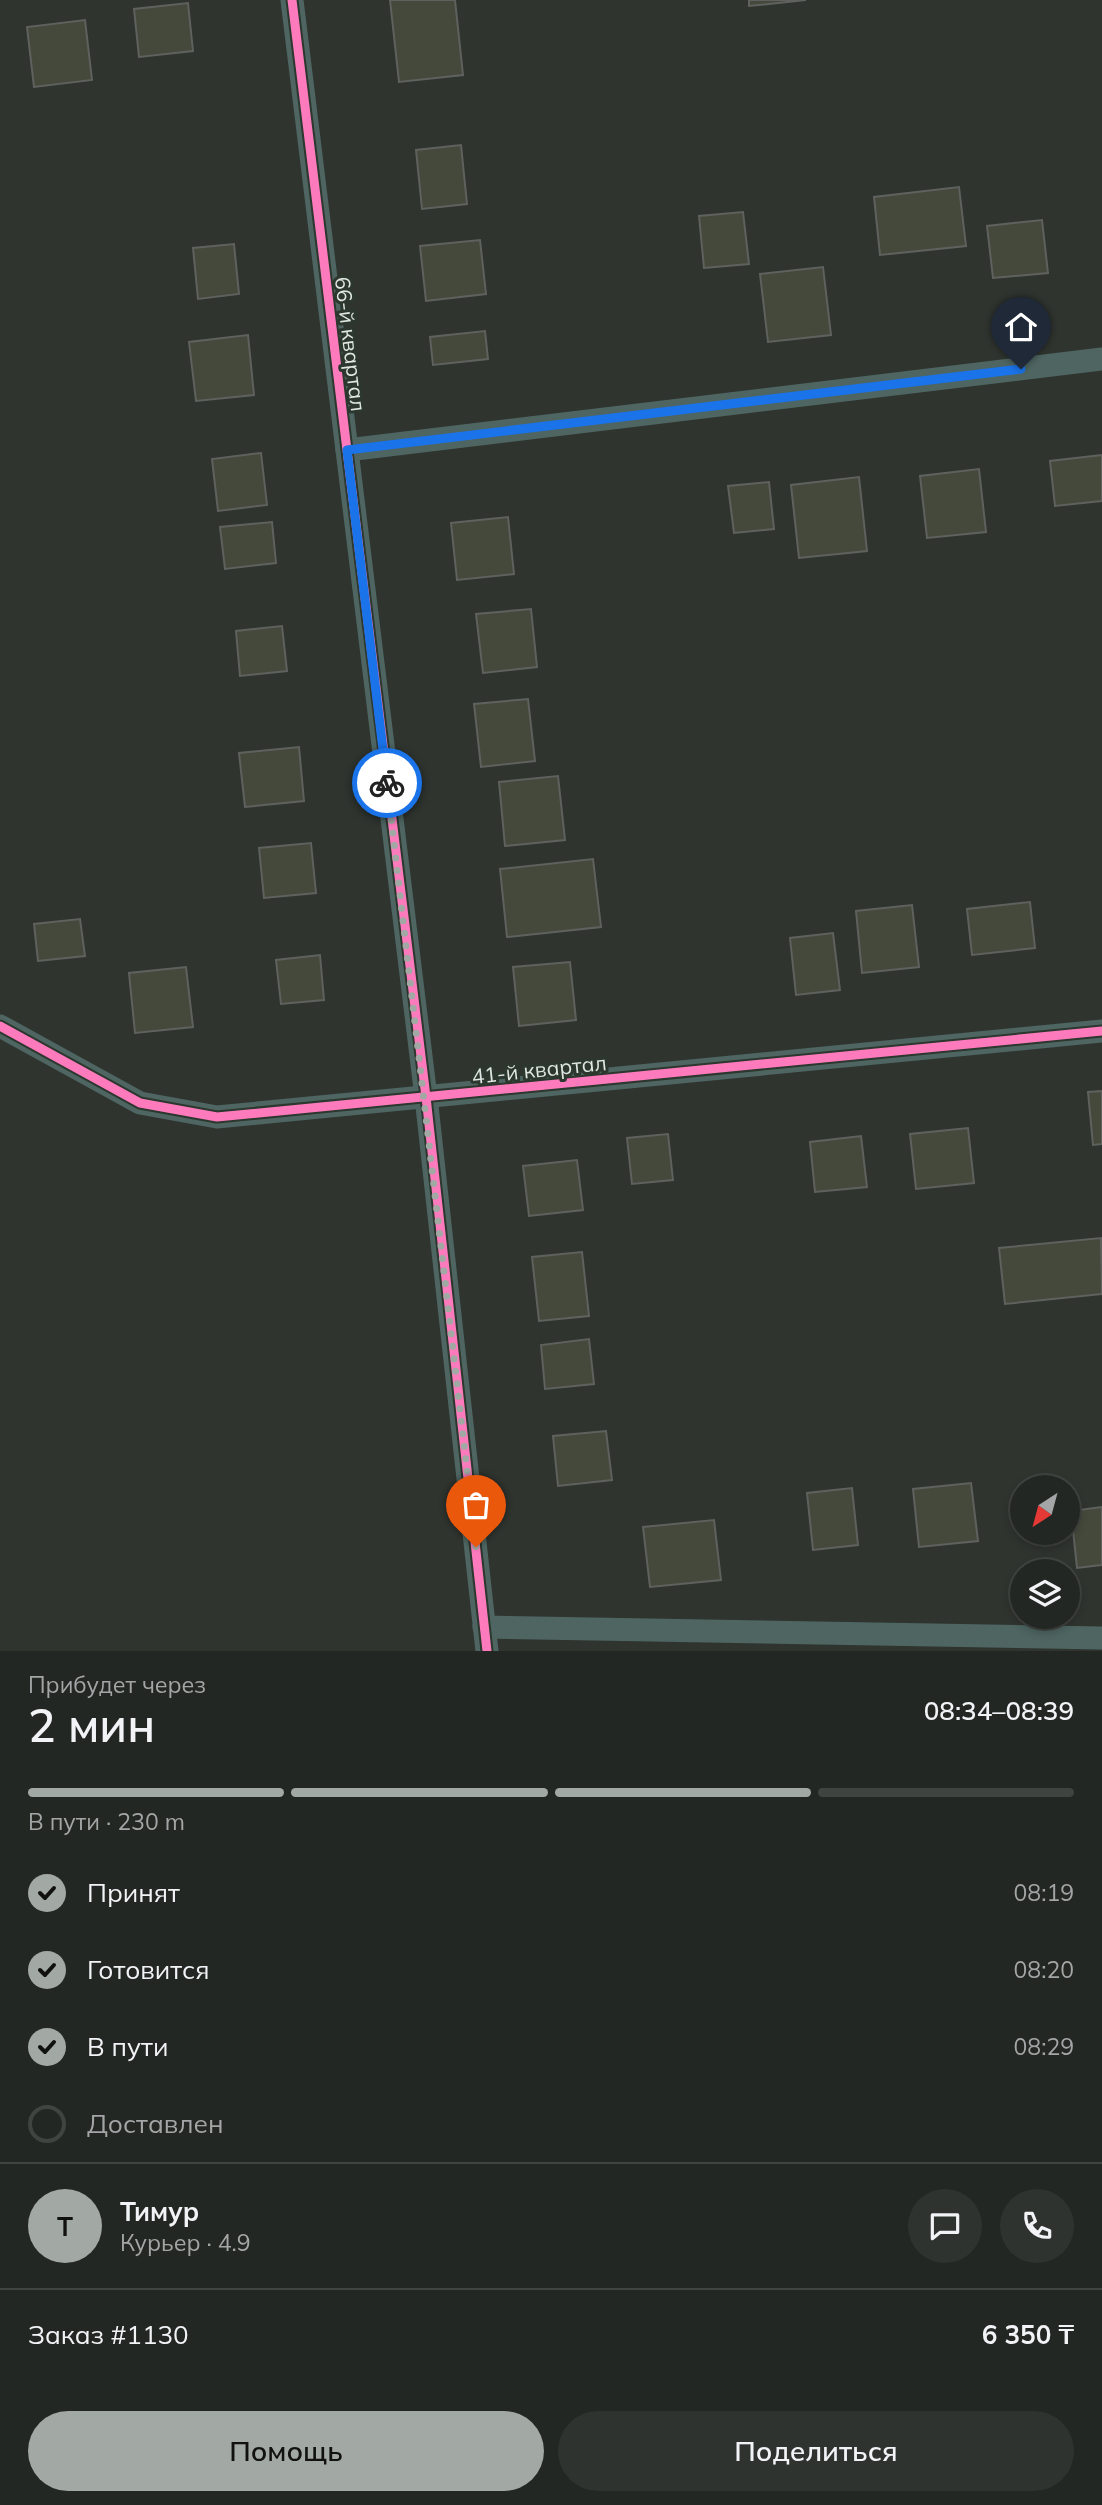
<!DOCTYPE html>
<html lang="ru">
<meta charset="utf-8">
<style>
body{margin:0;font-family:Mulish,sans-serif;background:#2f3330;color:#f1f3f6;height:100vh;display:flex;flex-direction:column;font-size:26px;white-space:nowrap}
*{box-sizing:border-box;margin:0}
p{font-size:23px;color:#a3a5a6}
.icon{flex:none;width:38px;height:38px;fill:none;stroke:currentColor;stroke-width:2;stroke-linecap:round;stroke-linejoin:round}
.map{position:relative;height:1651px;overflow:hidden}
.details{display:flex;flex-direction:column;background:#232723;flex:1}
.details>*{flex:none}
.needle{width:46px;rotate:216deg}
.tools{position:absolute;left:1010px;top:1475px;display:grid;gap:14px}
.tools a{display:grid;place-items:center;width:70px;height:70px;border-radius:50%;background:#232723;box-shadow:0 4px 10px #0003,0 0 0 2px #404441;font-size:35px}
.pin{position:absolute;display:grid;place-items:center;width:60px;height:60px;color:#fff;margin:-72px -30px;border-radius:50% 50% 50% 0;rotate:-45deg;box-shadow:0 0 7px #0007}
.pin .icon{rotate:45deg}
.courier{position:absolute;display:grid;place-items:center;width:70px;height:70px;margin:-35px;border:5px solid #1a73e8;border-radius:50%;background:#fff;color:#222;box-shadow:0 2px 9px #0007}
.summary em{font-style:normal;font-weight:600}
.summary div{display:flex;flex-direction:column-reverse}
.summary{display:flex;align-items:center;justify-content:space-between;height:119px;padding:0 28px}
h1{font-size:46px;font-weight:600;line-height:52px}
.bar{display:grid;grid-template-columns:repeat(4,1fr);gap:10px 7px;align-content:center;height:84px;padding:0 28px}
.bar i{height:9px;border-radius:5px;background:#404441}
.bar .selected{background:#a2a8a3}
.bar p{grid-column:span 4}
.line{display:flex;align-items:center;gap:18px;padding:0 28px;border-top:2px solid #404441}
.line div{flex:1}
.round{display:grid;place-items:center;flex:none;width:74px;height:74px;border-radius:37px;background:#2f3330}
ol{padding:0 28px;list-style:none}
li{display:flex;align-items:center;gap:21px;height:77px}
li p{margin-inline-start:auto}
li .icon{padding:7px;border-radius:50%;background:#a2a8a3;color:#111;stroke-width:4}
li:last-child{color:#a3a5a6}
li i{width:38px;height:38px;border:4px solid #404441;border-radius:50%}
.button{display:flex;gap:14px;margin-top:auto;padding:14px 28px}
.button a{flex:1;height:80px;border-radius:42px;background:#a2a8a3;color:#111;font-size:28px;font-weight:600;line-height:80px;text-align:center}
.button a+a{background:#2f3330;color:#f1f3f6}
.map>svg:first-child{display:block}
</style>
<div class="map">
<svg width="1102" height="1651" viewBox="0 0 1102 1651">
<rect width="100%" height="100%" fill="#2f342f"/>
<!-- building -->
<g fill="#45493c" stroke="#5e615d" stroke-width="2">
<polygon points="390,0 455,0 463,75 399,82"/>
<polygon points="749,0 806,0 749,6"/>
<polygon points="188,3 193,51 139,57 134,9"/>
<polygon points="85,20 92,80 34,87 27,27"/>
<polygon points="461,145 467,204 422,209 416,150"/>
<polygon points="959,187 966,246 880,255 874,197"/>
<polygon points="743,212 749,264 704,268 699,216"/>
<polygon points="1042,220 1048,273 993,278 987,226"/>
<polygon points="480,240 486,294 426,301 420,246"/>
<polygon points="234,244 239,294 198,299 193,248"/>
<polygon points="823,267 831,335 768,342 760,274"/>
<polygon points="485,331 488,359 433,365 430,337"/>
<polygon points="248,335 254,395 196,401 189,342"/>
<polygon points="261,453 267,505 218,511 212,459"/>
<polygon points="1102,455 1102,501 1055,506 1050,461"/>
<polygon points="979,469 986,532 927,538 920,476"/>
<polygon points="859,477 867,551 799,558 791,485"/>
<polygon points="769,482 774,529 734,533 728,486"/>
<polygon points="508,517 514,574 457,580 451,523"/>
<polygon points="272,522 276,563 225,569 220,527"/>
<polygon points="531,609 537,667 483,673 476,614"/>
<polygon points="282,626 287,671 240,676 236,631"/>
<polygon points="528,699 535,761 481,767 474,704"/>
<polygon points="299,747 304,801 245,807 239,753"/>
<polygon points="558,776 565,840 505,846 499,782"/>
<polygon points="311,843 316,893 264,898 259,848"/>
<polygon points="593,859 601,927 507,937 500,869"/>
<polygon points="1030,902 1035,948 972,955 967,909"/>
<polygon points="912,905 919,967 862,973 856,911"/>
<polygon points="80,919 85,956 38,961 34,924"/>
<polygon points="833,933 840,990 796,995 790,938"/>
<polygon points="320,955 324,1000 281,1004 276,960"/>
<polygon points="570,962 576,1020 519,1026 513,967"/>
<polygon points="186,967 193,1027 135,1033 129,973"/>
<polygon points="1102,1091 1102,1144 1093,1145 1088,1092"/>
<polygon points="968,1128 974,1183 916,1189 910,1134"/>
<polygon points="668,1134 673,1180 632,1184 627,1138"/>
<polygon points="861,1136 867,1187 815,1192 810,1142"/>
<polygon points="577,1160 583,1210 529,1216 523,1166"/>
<polygon points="1101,1238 1102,1294 1005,1304 999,1248"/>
<polygon points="582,1252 589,1316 539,1321 532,1257"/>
<polygon points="589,1339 594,1384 545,1389 541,1345"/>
<polygon points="606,1431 612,1480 558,1486 553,1436"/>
<polygon points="971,1483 978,1541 919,1547 913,1489"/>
<polygon points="852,1488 858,1545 813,1550 807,1493"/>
<polygon points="1102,1507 1102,1565 1077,1568 1071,1511"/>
<polygon points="714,1520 721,1580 650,1587 643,1527"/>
</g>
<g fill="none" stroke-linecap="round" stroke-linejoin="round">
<!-- street -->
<g stroke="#4e6562" stroke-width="23">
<polyline points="292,0 426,1097 487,1651"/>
<polyline points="347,450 1102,359"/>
<polyline points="0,1026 140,1103 217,1117 1102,1031"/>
<polyline points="484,1627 1102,1638"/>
</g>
<!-- cycleway casing -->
<g stroke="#2c372e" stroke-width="13">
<g id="cycleway">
<polyline points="292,0 426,1097 487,1651"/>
<polyline points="0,1026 140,1103 217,1117 1102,1031"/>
</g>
</g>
<!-- cycleway -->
<use href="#cycleway" stroke="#fd7abc" stroke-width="9"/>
</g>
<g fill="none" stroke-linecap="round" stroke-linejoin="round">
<!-- done -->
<polyline stroke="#a2a8a3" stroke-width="7" stroke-dasharray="0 12.6" points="387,783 476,1547"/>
<!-- route -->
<polyline stroke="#1a73e8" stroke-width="9" points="387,783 347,450 1021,369"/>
</g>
<g text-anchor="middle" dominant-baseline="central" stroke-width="6" stroke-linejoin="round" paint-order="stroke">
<!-- street labels -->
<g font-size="21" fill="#e0e6e1" stroke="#2c372e">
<text transform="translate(351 344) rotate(83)">66-й квартал</text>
<text transform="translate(539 1069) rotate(-6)">41-й квартал</text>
</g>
</g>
</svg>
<div class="tools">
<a><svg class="needle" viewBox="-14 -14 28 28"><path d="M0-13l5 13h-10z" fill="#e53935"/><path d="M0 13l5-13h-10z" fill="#a3a5a6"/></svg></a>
<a><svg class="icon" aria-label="layers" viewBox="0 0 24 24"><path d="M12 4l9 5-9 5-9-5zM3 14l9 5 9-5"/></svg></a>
</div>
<div class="pin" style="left:476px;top:1547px;background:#ea580c"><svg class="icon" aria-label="bag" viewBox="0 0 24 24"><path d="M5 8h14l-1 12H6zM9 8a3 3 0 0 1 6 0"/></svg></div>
<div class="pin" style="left:1021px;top:369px;background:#1f2937"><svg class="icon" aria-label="home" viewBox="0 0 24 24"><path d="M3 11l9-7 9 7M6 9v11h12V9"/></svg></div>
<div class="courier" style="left:387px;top:783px"><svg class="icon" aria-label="bike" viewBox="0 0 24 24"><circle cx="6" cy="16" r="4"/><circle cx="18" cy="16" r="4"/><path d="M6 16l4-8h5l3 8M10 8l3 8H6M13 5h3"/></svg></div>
</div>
<section class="details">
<div class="summary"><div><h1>2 мин</h1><p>Прибудет через</p></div><em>08:34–08:39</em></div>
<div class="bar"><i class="selected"></i><i class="selected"></i><i class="selected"></i><i></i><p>В пути · 230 m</p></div>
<ol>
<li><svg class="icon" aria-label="check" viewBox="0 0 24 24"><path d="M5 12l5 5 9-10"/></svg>Принят<p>08:19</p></li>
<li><svg class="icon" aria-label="check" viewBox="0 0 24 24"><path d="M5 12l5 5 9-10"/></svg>Готовится<p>08:20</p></li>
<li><svg class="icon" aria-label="check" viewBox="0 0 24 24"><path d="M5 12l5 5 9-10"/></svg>В пути<p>08:29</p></li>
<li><i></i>Доставлен</li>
</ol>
<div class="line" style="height:126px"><b class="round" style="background:#a2a8a3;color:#111">Т</b><div><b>Тимур</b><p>Курьер · 4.9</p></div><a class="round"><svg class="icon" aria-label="chat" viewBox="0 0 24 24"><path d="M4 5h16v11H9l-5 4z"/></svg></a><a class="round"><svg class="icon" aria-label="phone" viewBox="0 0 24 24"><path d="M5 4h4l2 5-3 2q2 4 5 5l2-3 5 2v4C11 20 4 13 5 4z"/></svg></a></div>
<div class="line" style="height:91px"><div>Заказ #1130</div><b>6 350 ₸</b></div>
<div class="button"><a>Помощь</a><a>Поделиться</a></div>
</section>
